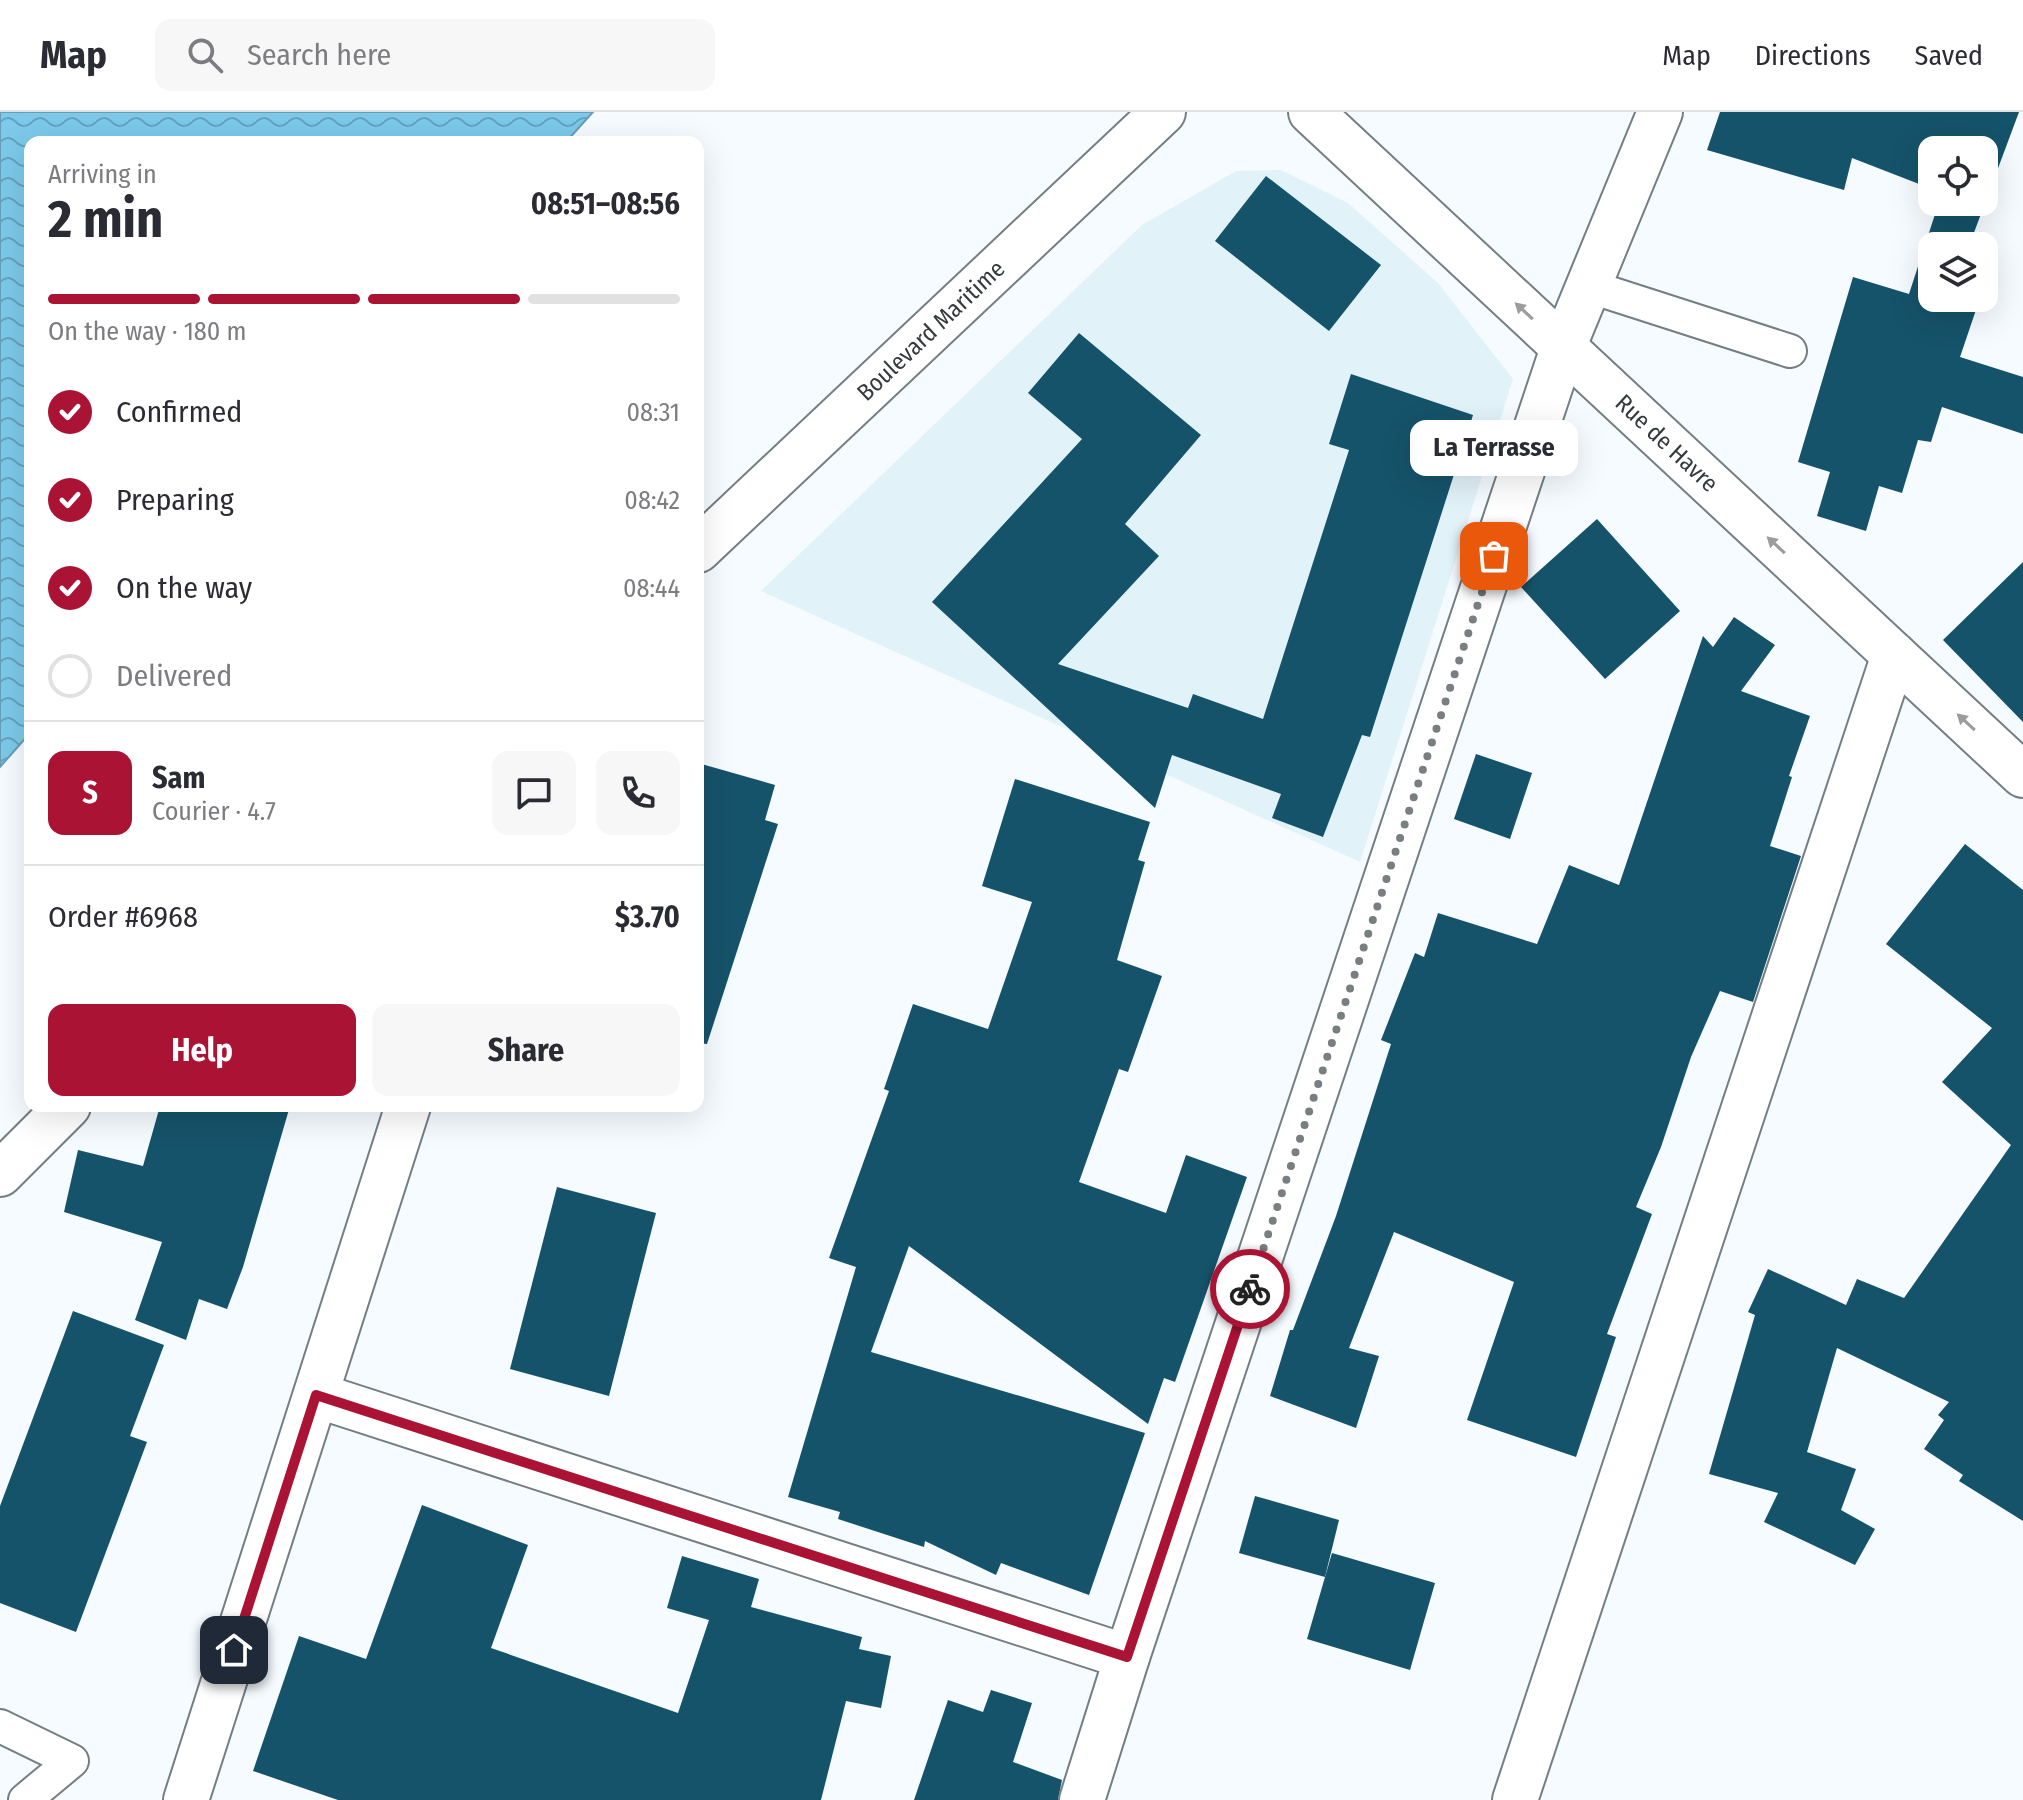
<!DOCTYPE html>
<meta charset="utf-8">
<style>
body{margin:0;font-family:"Fira Sans Condensed",sans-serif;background:#f7f7f7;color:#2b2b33;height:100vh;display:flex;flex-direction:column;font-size:30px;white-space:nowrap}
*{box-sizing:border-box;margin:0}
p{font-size:26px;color:#7c7c81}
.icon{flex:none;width:44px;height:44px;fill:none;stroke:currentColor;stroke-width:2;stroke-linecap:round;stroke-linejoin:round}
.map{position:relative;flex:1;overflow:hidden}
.side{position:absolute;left:24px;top:24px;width:680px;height:976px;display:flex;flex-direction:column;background:#fff;border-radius:16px;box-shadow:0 8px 32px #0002}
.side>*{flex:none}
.buttons{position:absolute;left:1918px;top:24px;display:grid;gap:16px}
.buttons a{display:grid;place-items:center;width:80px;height:80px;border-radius:16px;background:#fff;box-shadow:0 8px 32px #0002;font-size:40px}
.pin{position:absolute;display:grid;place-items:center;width:68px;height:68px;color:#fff;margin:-34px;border-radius:16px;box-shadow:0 4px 12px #0006}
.courier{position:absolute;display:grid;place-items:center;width:80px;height:80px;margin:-40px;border:6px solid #aa1333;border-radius:50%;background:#fff;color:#222;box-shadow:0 2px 10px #0007}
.bubble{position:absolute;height:56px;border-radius:16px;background:#fff;box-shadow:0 8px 32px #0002;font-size:26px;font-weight:700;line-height:56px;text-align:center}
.overview em{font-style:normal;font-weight:700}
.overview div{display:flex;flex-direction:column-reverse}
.overview{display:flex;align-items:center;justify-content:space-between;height:136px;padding:0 24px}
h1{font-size:52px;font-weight:700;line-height:60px}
.bar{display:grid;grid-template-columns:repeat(4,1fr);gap:12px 8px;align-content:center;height:96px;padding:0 24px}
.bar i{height:10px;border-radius:6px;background:#e1e1e2}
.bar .current{background:#aa1333}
.bar p{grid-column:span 4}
.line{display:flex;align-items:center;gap:20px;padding:0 24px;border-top:2px solid #e1e1e2}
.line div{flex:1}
.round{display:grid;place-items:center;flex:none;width:84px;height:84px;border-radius:16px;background:#f7f7f7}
ol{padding:0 24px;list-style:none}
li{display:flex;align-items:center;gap:24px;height:88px}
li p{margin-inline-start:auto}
li .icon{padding:8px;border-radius:50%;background:#aa1333;color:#fff;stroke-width:4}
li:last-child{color:#7c7c81}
li i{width:44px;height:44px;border:4px solid #e1e1e2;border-radius:50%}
.primary-button{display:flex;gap:16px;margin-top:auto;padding:16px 24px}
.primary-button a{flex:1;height:92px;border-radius:16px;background:#aa1333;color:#fff;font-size:32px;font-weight:700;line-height:92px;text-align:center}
.primary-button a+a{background:#f7f7f7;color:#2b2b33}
header{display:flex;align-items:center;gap:48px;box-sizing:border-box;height:112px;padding:0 40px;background:#fff;border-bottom:2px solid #e1e1e2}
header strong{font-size:38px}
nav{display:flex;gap:44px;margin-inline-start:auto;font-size:28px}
.search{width:560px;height:72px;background:#f7f7f7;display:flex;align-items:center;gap:20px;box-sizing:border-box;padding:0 28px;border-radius:16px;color:#7c7c81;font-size:30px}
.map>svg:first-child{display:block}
</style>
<header>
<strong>Map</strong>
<div class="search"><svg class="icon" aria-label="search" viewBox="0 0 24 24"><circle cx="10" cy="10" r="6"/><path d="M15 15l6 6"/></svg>Search here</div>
<nav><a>Map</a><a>Directions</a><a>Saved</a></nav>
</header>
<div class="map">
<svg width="2023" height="1688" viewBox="0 0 2023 1688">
<defs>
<pattern id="water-waves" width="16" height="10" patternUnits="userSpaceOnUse" patternTransform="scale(2)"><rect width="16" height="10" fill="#7cc9ea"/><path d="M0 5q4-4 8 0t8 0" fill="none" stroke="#66a4bf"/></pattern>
</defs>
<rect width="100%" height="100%" fill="#f5fbff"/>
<!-- built -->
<polygon fill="#e2f2f9" points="1281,58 1348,91 1438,171 1513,267 1360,750 761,479 1142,113 1236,59"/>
<!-- water -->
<polygon fill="url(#water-waves)" stroke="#679eb6" stroke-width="2" points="0,0 593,0 566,30 30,30 30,621 0,655"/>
<!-- building -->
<g fill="#15536a">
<polygon points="1720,0 2019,0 1969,134 1932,134 1932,186 1980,186 1960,245 2023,265 2023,322 1942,295 1931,330 1918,328 1902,381 1879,374 1866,419 1817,404 1830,360 1798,350 1853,165 1909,182 1939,90 1984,90 1984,38 1932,38 1932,77 1852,46 1844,78 1707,38"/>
<polygon points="1266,64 1381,153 1329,219 1215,129"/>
<polygon points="1079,221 1201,323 1125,412 1159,444 1058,552 1188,596 1193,582 1263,607 1349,338 1329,332 1351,262 1473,303 1370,625 1362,623 1323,725 1272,706 1281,682 1172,643 1155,696 932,490 1082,327 1028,281"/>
<polygon points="1597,407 1680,499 1605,567 1521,475"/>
<polygon points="2023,450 2023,610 1943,528"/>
<polygon points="1734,505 1775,533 1741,579 1810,604 1789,664 1792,665 1770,734 1801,744 1753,890 1720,879 1691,945 1661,1035 1636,1095 1652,1102 1607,1222 1616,1225 1576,1345 1467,1308 1514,1170 1394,1120 1349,1236 1379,1244 1356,1316 1270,1284 1290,1218 1293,1218 1336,1104 1391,932 1381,928 1415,841 1424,845 1438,801 1537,832 1569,753 1619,773 1703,524 1713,535"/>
<polygon points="1476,642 1532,661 1510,727 1454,707"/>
<polygon points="698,651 775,673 765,708 778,712 707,932 698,931"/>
<polygon points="1015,667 1150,710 1138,748 1145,750 1117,848 1162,864 1128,960 1119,957 1079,1070 1166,1101 1186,1043 1247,1065 1175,1270 1164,1266 1148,1312 909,1134 871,1240 1145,1321 1089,1483 1001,1451 996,1463 925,1429 924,1435 838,1407 840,1400 788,1385 856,1155 829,1146 889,979 884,977 913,892 988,917 1032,790 982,774"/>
<polygon points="1965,732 2023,778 2023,1409 1959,1369 1963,1363 1924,1337 1944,1308 1938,1303 1949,1290 1837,1236 1807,1340 1856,1357 1841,1398 1875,1417 1855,1453 1764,1410 1778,1381 1709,1362 1755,1203 1748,1200 1768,1157 1846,1193 1857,1167 1904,1186 2011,1033 1942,970 1992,916 1886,832"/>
<polygon points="160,994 290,994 243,1155 227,1197 199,1187 186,1228 135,1208 162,1130 64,1100 78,1038 143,1054"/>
<polygon points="557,1075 656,1101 609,1284 510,1257"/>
<polygon points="73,1199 164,1233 130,1324 147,1330 76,1520 0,1491 0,1394"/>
<polygon points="1255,1384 1339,1408 1325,1465 1239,1441"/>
<polygon points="422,1393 528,1433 491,1536 678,1601 709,1508 667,1496 682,1444 759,1467 751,1495 862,1525 859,1537 891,1544 881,1596 846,1589 821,1688 338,1688 253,1659 299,1524 366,1547"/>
<polygon points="1332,1441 1435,1471 1410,1558 1307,1527"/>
<polygon points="991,1578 1032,1591 1013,1650 1062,1668 1058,1688 914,1688 948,1588 983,1600"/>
</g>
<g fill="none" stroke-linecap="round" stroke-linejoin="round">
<!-- service casing -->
<g stroke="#747e83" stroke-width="36">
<g id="service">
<polyline points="1588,174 1790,239"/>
<polyline points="0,1614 72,1649 25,1688"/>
</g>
</g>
<!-- minor casing -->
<g stroke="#747e83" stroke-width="48">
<g id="minor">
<polyline points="0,1062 68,994"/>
<polyline points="316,1283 1127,1545"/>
<polyline points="1082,1688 1127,1545 1563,236 1660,0"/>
<polyline points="1515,1688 1894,543"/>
</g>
</g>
<!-- tertiary casing -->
<g stroke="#747e83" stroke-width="48">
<g id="tertiary">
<path id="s1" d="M1311,0l712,663"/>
<path id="s2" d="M698,438l465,-438"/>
<polyline points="186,1688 408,994"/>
</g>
</g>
<!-- service -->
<use href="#service" stroke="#fff" stroke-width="32"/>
<!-- minor -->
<use href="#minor" stroke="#fff" stroke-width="44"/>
<!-- tertiary -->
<use href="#tertiary" stroke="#fff" stroke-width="44"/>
</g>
<!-- one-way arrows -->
<defs><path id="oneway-solid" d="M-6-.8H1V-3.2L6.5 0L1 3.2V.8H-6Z" transform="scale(2)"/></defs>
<g fill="#9a9c9e">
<use href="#oneway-solid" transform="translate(1524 199) rotate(-137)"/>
<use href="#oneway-solid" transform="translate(1776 433) rotate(-137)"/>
<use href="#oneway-solid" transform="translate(1966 610) rotate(-137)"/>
</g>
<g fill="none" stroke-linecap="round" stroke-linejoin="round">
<!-- done -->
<polyline stroke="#797e80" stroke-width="8" stroke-dasharray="0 14.4" points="1250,1177 1494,444"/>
<!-- route -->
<polyline stroke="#aa1333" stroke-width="10" points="234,1538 316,1283 1127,1545 1250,1177"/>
</g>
<g text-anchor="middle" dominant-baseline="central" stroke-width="8" stroke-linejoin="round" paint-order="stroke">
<!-- street labels -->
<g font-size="24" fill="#363a3c" stroke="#fff">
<text stroke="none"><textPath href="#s2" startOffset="320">Boulevard Maritime</textPath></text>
<text stroke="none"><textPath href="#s1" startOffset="486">Rue de Havre</textPath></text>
</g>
</g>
</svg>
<div class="buttons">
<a><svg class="icon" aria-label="locate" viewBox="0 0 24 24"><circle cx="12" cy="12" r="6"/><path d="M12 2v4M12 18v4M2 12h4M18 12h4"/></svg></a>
<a><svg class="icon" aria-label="layers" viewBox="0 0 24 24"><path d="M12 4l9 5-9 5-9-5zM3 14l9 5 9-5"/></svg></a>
</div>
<div class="pin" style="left:1494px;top:444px;background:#ea580c"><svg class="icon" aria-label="bag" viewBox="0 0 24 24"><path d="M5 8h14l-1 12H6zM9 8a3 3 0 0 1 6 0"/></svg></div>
<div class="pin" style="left:234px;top:1538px;background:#1f2937"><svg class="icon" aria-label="home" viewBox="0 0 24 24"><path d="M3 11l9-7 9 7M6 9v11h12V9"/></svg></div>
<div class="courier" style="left:1250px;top:1177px"><svg class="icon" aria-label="bike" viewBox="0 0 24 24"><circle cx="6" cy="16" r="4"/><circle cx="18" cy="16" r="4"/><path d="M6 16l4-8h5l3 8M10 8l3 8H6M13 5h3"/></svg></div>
<div class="bubble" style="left:1410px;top:308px;width:168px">La Terrasse</div>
<section class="side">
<div class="overview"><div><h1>2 min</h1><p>Arriving in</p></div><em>08:51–08:56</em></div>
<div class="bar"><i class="current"></i><i class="current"></i><i class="current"></i><i></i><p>On the way · 180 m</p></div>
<ol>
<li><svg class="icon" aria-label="check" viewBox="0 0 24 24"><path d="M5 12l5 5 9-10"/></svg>Confirmed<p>08:31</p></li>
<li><svg class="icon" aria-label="check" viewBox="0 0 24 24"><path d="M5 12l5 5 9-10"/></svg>Preparing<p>08:42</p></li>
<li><svg class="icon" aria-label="check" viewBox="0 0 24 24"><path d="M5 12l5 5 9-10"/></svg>On the way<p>08:44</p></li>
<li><i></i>Delivered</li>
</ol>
<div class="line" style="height:144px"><b class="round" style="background:#aa1333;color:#fff">S</b><div><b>Sam</b><p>Courier · 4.7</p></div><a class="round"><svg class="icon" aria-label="chat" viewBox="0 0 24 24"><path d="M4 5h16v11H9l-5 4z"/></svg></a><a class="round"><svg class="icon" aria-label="phone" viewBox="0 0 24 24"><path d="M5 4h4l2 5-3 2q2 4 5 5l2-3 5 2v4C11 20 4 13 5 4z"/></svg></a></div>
<div class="line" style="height:104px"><div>Order #6968</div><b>$3.70</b></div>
<div class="primary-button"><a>Help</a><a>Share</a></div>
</section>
</div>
